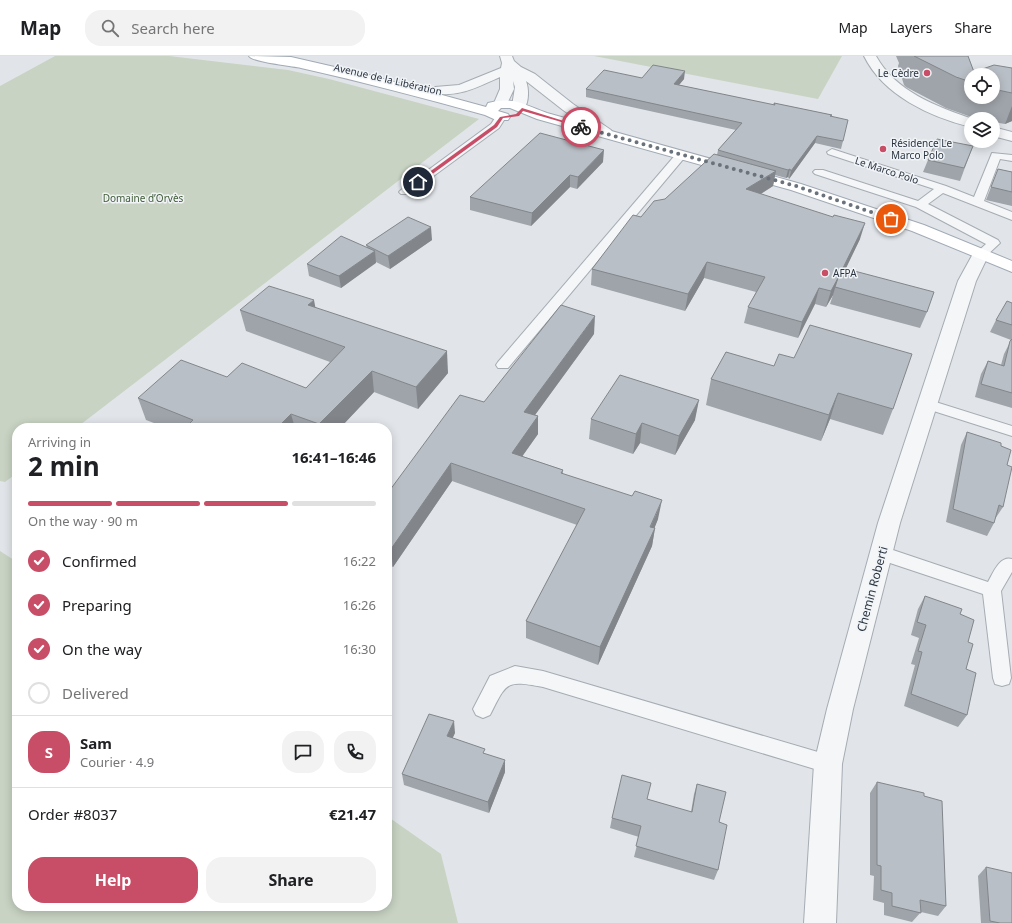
<!DOCTYPE html>
<meta charset="utf-8">
<style>
body{margin:0;font-family:"Noto Sans",sans-serif;background:#f2f2f2;color:#202124;height:100vh;display:flex;flex-direction:column;font-size:15px;white-space:nowrap}
*{box-sizing:border-box;margin:0}
p{font-size:13px;color:#757577}
.icon{flex:none;width:22px;height:22px;fill:none;stroke:currentColor;stroke-width:2;stroke-linecap:round;stroke-linejoin:round}
.map{position:relative;flex:1;overflow:hidden}
.side{position:absolute;left:12px;top:367px;width:380px;height:488px;display:flex;flex-direction:column;background:#fff;border-radius:16px;box-shadow:0 2px 10px #0003}
.side>*{flex:none}
.controls{position:absolute;left:964px;top:12px;display:grid;gap:8px}
.controls a{display:grid;place-items:center;width:36px;height:36px;border-radius:50%;background:#fff;box-shadow:0 2px 10px #0003;font-size:20px}
.pin{position:absolute;display:grid;place-items:center;width:34px;height:34px;color:#fff;margin:-17px;border:2px solid #fff;border-radius:50%;box-shadow:0 1px 4px #0007}
.courier{position:absolute;display:grid;place-items:center;width:40px;height:40px;margin:-20px;border:3px solid #c84d66;border-radius:50%;background:#fff;color:#222;box-shadow:0 1px 5px #0007}
.head em{font-style:normal;font-weight:700}
.head div{display:flex;flex-direction:column-reverse}
.head{display:flex;align-items:center;justify-content:space-between;height:68px;padding:0 16px}
h1{font-size:26px;font-weight:700;line-height:30px}
.bar{display:grid;grid-template-columns:repeat(4,1fr);gap:6px 4px;align-content:center;height:48px;padding:0 16px}
.bar i{height:5px;border-radius:3px;background:#e0e0e0}
.bar .active{background:#c84d66}
.bar p{grid-column:span 4}
.line{display:flex;align-items:center;gap:10px;padding:0 16px;border-top:1px solid #e0e0e0}
.line div{flex:1}
.round{display:grid;place-items:center;flex:none;width:42px;height:42px;border-radius:16px;background:#f2f2f2}
ol{padding:0 16px;list-style:none}
li{display:flex;align-items:center;gap:12px;height:44px}
li p{margin-inline-start:auto}
li .icon{padding:4px;border-radius:50%;background:#c84d66;color:#fff;stroke-width:4}
li:last-child{color:#757577}
li i{width:22px;height:22px;border:2px solid #e0e0e0;border-radius:50%}
.button{display:flex;gap:8px;margin-top:auto;padding:8px 16px}
.button a{flex:1;height:46px;border-radius:16px;background:#c84d66;color:#fff;font-size:16px;font-weight:700;line-height:46px;text-align:center}
.button a+a{background:#f2f2f2;color:#202124}
header{display:flex;align-items:center;gap:24px;box-sizing:border-box;height:56px;padding:0 20px;background:#fff;border-bottom:1px solid #e0e0e0}
header strong{font-size:19px}
nav{display:flex;gap:22px;margin-inline-start:auto;font-size:14px}
.search{width:280px;height:36px;background:#f2f2f2;display:flex;align-items:center;gap:10px;box-sizing:border-box;padding:0 14px;border-radius:16px;color:#757577;font-size:15px}
.map>svg:first-child{display:block}
</style>
<header>
<strong>Map</strong>
<div class="search"><svg class="icon" aria-label="search" viewBox="0 0 24 24"><circle cx="10" cy="10" r="6"/><path d="M15 15l6 6"/></svg>Search here</div>
<nav><a>Map</a><a>Layers</a><a>Share</a></nav>
</header>
<div class="map">
<svg width="1012" height="867" viewBox="0 0 1012 867">
<rect width="100%" height="100%" fill="#e1e5e9"/>
<!-- green -->
<g fill="#c8d3c3">
<polygon points="55,0 169,0 288,14 329,23 479,63 76,372 17,372 17,417 5,426 0,425 0,30"/>
<polygon points="594,0 842,0 818,43"/>
<polygon points="0,495 17,506 17,850 387,850 387,760 441,798 458,867 0,867"/>
</g>
<g fill="none" stroke-linecap="round" stroke-linejoin="round">
<!-- service casing -->
<g stroke="#a6acb3" stroke-width="2">
<g id="service">
<polygon points="501,58 506,61 499,72 409,138 401,138 399,136 401,134 491,68 497,59"/>
<polygon points="832,93 946,130 974,141 992,97 1012,99 1012,105 1000,103 984,145 1012,156 1012,164 943,137 928,148 998,184 1000,187 985,201 977,201 975,198 986,188 916,151 815,118 813,116 815,114 823,114 918,145 934,133 828,98 827,96"/>
<polygon points="681,96 685,97 686,99 685,101 508,312 498,312 496,309 498,306 677,97"/>
<polygon points="926,343 1012,370 1012,380 921,351 919,348 921,345"/>
<path d="M881,490l107,36c5,-9 12,-27 24,-23v13l-11,19 10,87 -2,6 -7,2 -7,-2 -2,-6 -10,-84 -108,-36 -2,-5 2,-5z"/>
<path d="M515,610l28,5 285,84 7,2 3,7 -3,7 -7,2 -285,-86c-38,-7 -36,-5 -53,28l-7,3 -7,-3 -3,-6 17,-33z"/>
</g>
</g>
<!-- minor casing -->
<g stroke="#a6acb3" stroke-width="2">
<g id="minor">
<path d="M500,0h12l2,5 7,6 14,7 38,30 38,26 2,3 -2,3h-10l-38,-26 -37,-29c3,8 3,21 -2,28h-10l-2,-3 3,-19 -2,-6 1,8 -8,17h-10l-2,-3 6,-14v-12c-20,9 -42,21 -65,16l-2,-3 2,-3 24,-2 42,-17 1,-5z"/>
<path d="M864,0h12c19,35 61,51 97,63h-2v8c-41,-10 -88,-32 -107,-71z"/>
<polygon points="993,71 1012,76 1012,85 993,80"/>
<polygon points="981,193 987,194 989,198 976,225 900,467 853,653 842,708 836,867 804,867 814,708 827,653 878,467 958,225 975,194"/>
</g>
</g>
<!-- primary casing -->
<g stroke="#a1aab5" stroke-width="2">
<path id="primary" d="M249,0l42,1 74,17 121,33 2,-4c25,-7 36,2 59,10l254,71 123,41 88,36v11l-100,-41 -121,-41 -254,-71 -27,-11h-9l-3,3 10,3 2,3 -2,3h-12l-11,-5c-61,-17 -122,-33 -184,-47 -9,-2 -49,-6 -52,-12z"/>
</g>
<!-- service -->
<use href="#service" fill="#f4f6f8" fill-rule="evenodd"/>
<!-- minor -->
<use href="#minor" fill="#f4f6f8" fill-rule="evenodd"/>
<!-- primary -->
<use href="#primary" fill="#fff" fill-rule="evenodd"/>
</g>
<!-- wall -->
<g fill="#9fa4aa" fill-rule="evenodd">
<path d="M896,0h72l6,16 38,-4v53l-7,3 -12,-2v-3h-14l-5,-1 -28,-10 -40,-21 -2,-2 -6,-19 1,-3zM971,19h22v22h-22z"/>
<polygon points="642,22 684,23 679,29 773,49 774,47 832,59 831,61 843,85 841,93 815,87 789,123 788,121 786,122 775,119 773,130 761,138 860,183 845,213 927,256 920,272 830,248 833,239 826,251 815,248 798,282 744,267 748,251 756,236 704,222 685,255 591,229 592,213 641,161 665,143 717,99 718,94 736,74 586,41 586,33"/>
<polygon points="973,90 960,125 923,116 928,104"/>
<polygon points="603,106 577,133 570,131 531,170 470,154 470,141"/>
<polygon points="998,113 1012,116 1012,150 986,144"/>
<polygon points="432,184 390,213 376,206 341,232 309,220 307,208 367,191 366,189"/>
<polygon points="1012,247 1012,352 975,341 981,318 988,305 1001,309 1004,298 1011,284 990,276 996,264"/>
<polygon points="315,251 448,317 418,353 374,336 340,372 167,372 146,364 138,342 227,321 306,332 330,306 246,275 240,254"/>
<polygon points="594,278 535,359 538,360 538,378 522,400 563,414 563,418 658,463 654,472 655,472 652,490 598,609 526,582 526,565 577,469 452,425 393,511 387,508 387,438 484,346"/>
<polygon points="726,296 893,353 883,379 830,363 821,385 706,349 711,323"/>
<polygon points="591,363 695,364 675,399 640,387 633,398 589,383"/>
<polygon points="967,376 1001,390 1007,409 1003,451 995,463 994,467 987,480 946,466 961,389"/>
<polygon points="925,540 960,558 968,586 966,613 967,659 958,671 904,650 915,609 911,608 919,582 911,579 918,553"/>
<polygon points="455,677 452,682 485,698 505,716 489,757 404,729 402,718"/>
<polygon points="877,726 924,740 946,850 938,860 921,856 912,866 884,859 884,847 873,844 874,820 870,819 870,737"/>
<polygon points="697,728 719,766 718,814 714,824 634,801 639,781 610,772 612,762 647,743 691,756 694,738"/>
<polygon points="986,811 1012,867 981,867 978,820"/>
</g>
<!-- shaded-wall -->
<g fill="#82868b">
<polygon points="685,15 684,23 673,36 674,28"/>
<polygon points="1012,50 1012,65 1005,68"/>
<polygon points="817,80 815,87 789,123 791,115"/>
<polygon points="604,94 603,106 577,133 578,121"/>
<polygon points="790,113 788,121 786,122 788,114"/>
<polygon points="776,115 773,130 743,149 746,133"/>
<polygon points="570,119 570,131 531,170 532,157"/>
<polygon points="865,167 860,183 838,229 843,212"/>
<polygon points="431,171 432,184 390,213 388,200"/>
<polygon points="375,195 376,207 341,232 339,220"/>
<polygon points="707,206 704,222 685,255 688,238"/>
<polygon points="838,222 833,239 826,251 831,235"/>
<polygon points="819,232 815,248 798,282 802,266"/>
<polygon points="314,244 318,265 308,249"/>
<polygon points="595,260 594,278 524,374 524,356"/>
<polygon points="447,295 448,317 418,353 416,331"/>
<polygon points="372,315 374,336 340,372 320,372 319,368"/>
<polygon points="838,337 830,363 821,385 829,359"/>
<polygon points="699,344 695,364 675,399 679,380"/>
<polygon points="291,358 295,372 277,372"/>
<polygon points="538,360 538,378 512,415 512,397"/>
<polygon points="642,367 640,387 633,398 636,378"/>
<polygon points="451,407 452,425 393,511 391,493"/>
<polygon points="662,444 658,463 648,489 655,472 652,490 598,609 600,591"/>
<polygon points="454,665 455,677 448,692 447,680"/>
<polygon points="505,704 505,716 489,757 488,746"/>
</g>
<!-- building -->
<g fill="#b9bfc6" stroke="#82868b">
<polygon points="914,0 968,0 974,16 994,9 1012,12 1012,37 993,33 993,19 971,19 971,26 956,21"/>
<polygon points="653,9 685,15 674,28 775,49 774,47 832,59 830,60 848,64 843,85 817,80 791,115 790,113 788,114 718,94 742,67 586,33 604,14 642,22"/>
<polygon points="540,77 604,94 578,121 570,119 532,157 470,141"/>
<polygon points="937,83 973,90 964,112 928,104"/>
<polygon points="714,98 776,115 746,133 833,161 834,159 865,167 843,212 934,236 927,256 835,231 838,222 831,235 819,232 802,266 748,251 765,221 707,206 688,238 592,213 633,159 641,161 654,145 665,143"/>
<polygon points="998,113 1012,116 1012,136 991,131"/>
<polygon points="408,161 431,171 388,200 366,189"/>
<polygon points="341,180 375,195 339,220 307,208"/>
<polygon points="269,230 314,244 308,249 447,295 416,331 372,315 319,368 291,358 277,372 185,372 193,364 138,342 181,304 227,321 242,307 306,332 345,291 240,254"/>
<polygon points="1007,245 1012,247 1012,269 996,264"/>
<polygon points="561,249 595,260 524,356 538,360 512,397 563,414 561,417 632,440 635,435 662,444 650,471 655,472 600,591 526,565 585,453 451,407 391,493 387,492 387,438 460,339 484,346"/>
<polygon points="810,269 912,298 893,353 838,337 829,359 711,323 726,296 774,310 779,298 794,302"/>
<polygon points="1012,283 1012,337 981,328 988,305 1004,310 1010,285"/>
<polygon points="620,319 699,344 679,380 642,367 636,378 591,363"/>
<polygon points="967,376 1001,387 1001,390 1011,394 1007,409 1012,411 1003,451 999,449 994,467 953,453"/>
<polygon points="925,540 962,553 960,558 974,564 968,586 973,588 966,613 976,617 967,659 911,638 922,596 918,595 926,569 917,566"/>
<polygon points="429,658 454,665 447,680 485,693 483,697 505,704 488,746 402,718"/>
<polygon points="622,719 651,727 647,743 692,756 697,728 726,736 719,766 727,769 718,814 636,790 641,770 612,762"/>
<polygon points="877,726 924,737 924,740 942,745 946,850 920,844 921,857 892,850 892,837 881,834 881,810 877,809"/>
<polygon points="986,811 1012,817 1012,867 1000,867 990,865"/>
</g>
<!-- route -->
<polygon fill="#c84d66" points="522,52 583,71 579,71 523,55 519,60 503,62 497,71 420,127 417,127 417,125 494,69 500,61 516,58"/>
<g fill="none" stroke-linecap="round" stroke-linejoin="round">
<!-- done -->
<polyline stroke="#6a727b" stroke-width="4" stroke-dasharray="0 7.2" points="581,71 796,130 891,163"/>
</g>
<!-- markers -->
<g fill="#c84d66" stroke="#f1f4f7" stroke-width="1.5">
<circle cx="927" cy="17" r="4"/>
<circle cx="883" cy="93" r="4"/>
<circle cx="825" cy="217" r="4"/>
</g>
<g text-anchor="middle" dominant-baseline="central" stroke-width="3" stroke-linejoin="round" paint-order="stroke">
<!-- far-poi labels -->
<g font-size="10" fill="#2a3440" stroke="#f1f4f7" text-anchor="start">
<text x="919" y="17" text-anchor="end">Le Cèdre</text>
<text x="891" y="87">Résidence Le<tspan x="891" dy="12">Marco Polo</tspan></text>
<text x="833" y="217">AFPA</text>
</g>
<!-- far-street labels -->
<g font-size="10" fill="#2a3440" stroke="#f1f4f7">
<text transform="translate(388 23) rotate(13)">Avenue de la Libération</text>
<text transform="translate(887 114) rotate(18)">Le Marco Polo</text>
</g>
<!-- far-park labels -->
<g font-size="10" fill="#415c38" stroke="#f1f4f7">
<text x="143" y="142">Domaine d’Orvès</text>
</g>
<!-- street labels -->
<g font-size="12" fill="#2a3440" stroke="#f1f4f7">
<text transform="translate(872 533) rotate(-75)">Chemin Roberti</text>
</g>
</g>
</svg>
<div class="controls">
<a><svg class="icon" aria-label="locate" viewBox="0 0 24 24"><circle cx="12" cy="12" r="6"/><path d="M12 2v4M12 18v4M2 12h4M18 12h4"/></svg></a>
<a><svg class="icon" aria-label="layers" viewBox="0 0 24 24"><path d="M12 4l9 5-9 5-9-5zM3 14l9 5 9-5"/></svg></a>
</div>
<div class="pin" style="left:891px;top:163px;background:#ea580c"><svg class="icon" aria-label="bag" viewBox="0 0 24 24"><path d="M5 8h14l-1 12H6zM9 8a3 3 0 0 1 6 0"/></svg></div>
<div class="pin" style="left:418px;top:126px;background:#1f2937"><svg class="icon" aria-label="home" viewBox="0 0 24 24"><path d="M3 11l9-7 9 7M6 9v11h12V9"/></svg></div>
<div class="courier" style="left:581px;top:71px"><svg class="icon" aria-label="bike" viewBox="0 0 24 24"><circle cx="6" cy="16" r="4"/><circle cx="18" cy="16" r="4"/><path d="M6 16l4-8h5l3 8M10 8l3 8H6M13 5h3"/></svg></div>
<section class="side">
<div class="head"><div><h1>2 min</h1><p>Arriving in</p></div><em>16:41–16:46</em></div>
<div class="bar"><i class="active"></i><i class="active"></i><i class="active"></i><i></i><p>On the way · 90 m</p></div>
<ol>
<li><svg class="icon" aria-label="check" viewBox="0 0 24 24"><path d="M5 12l5 5 9-10"/></svg>Confirmed<p>16:22</p></li>
<li><svg class="icon" aria-label="check" viewBox="0 0 24 24"><path d="M5 12l5 5 9-10"/></svg>Preparing<p>16:26</p></li>
<li><svg class="icon" aria-label="check" viewBox="0 0 24 24"><path d="M5 12l5 5 9-10"/></svg>On the way<p>16:30</p></li>
<li><i></i>Delivered</li>
</ol>
<div class="line" style="height:72px"><b class="round" style="background:#c84d66;color:#fff">S</b><div><b>Sam</b><p>Courier · 4.9</p></div><a class="round"><svg class="icon" aria-label="chat" viewBox="0 0 24 24"><path d="M4 5h16v11H9l-5 4z"/></svg></a><a class="round"><svg class="icon" aria-label="phone" viewBox="0 0 24 24"><path d="M5 4h4l2 5-3 2q2 4 5 5l2-3 5 2v4C11 20 4 13 5 4z"/></svg></a></div>
<div class="line" style="height:52px"><div>Order #8037</div><b>€21.47</b></div>
<div class="button"><a>Help</a><a>Share</a></div>
</section>
</div>
